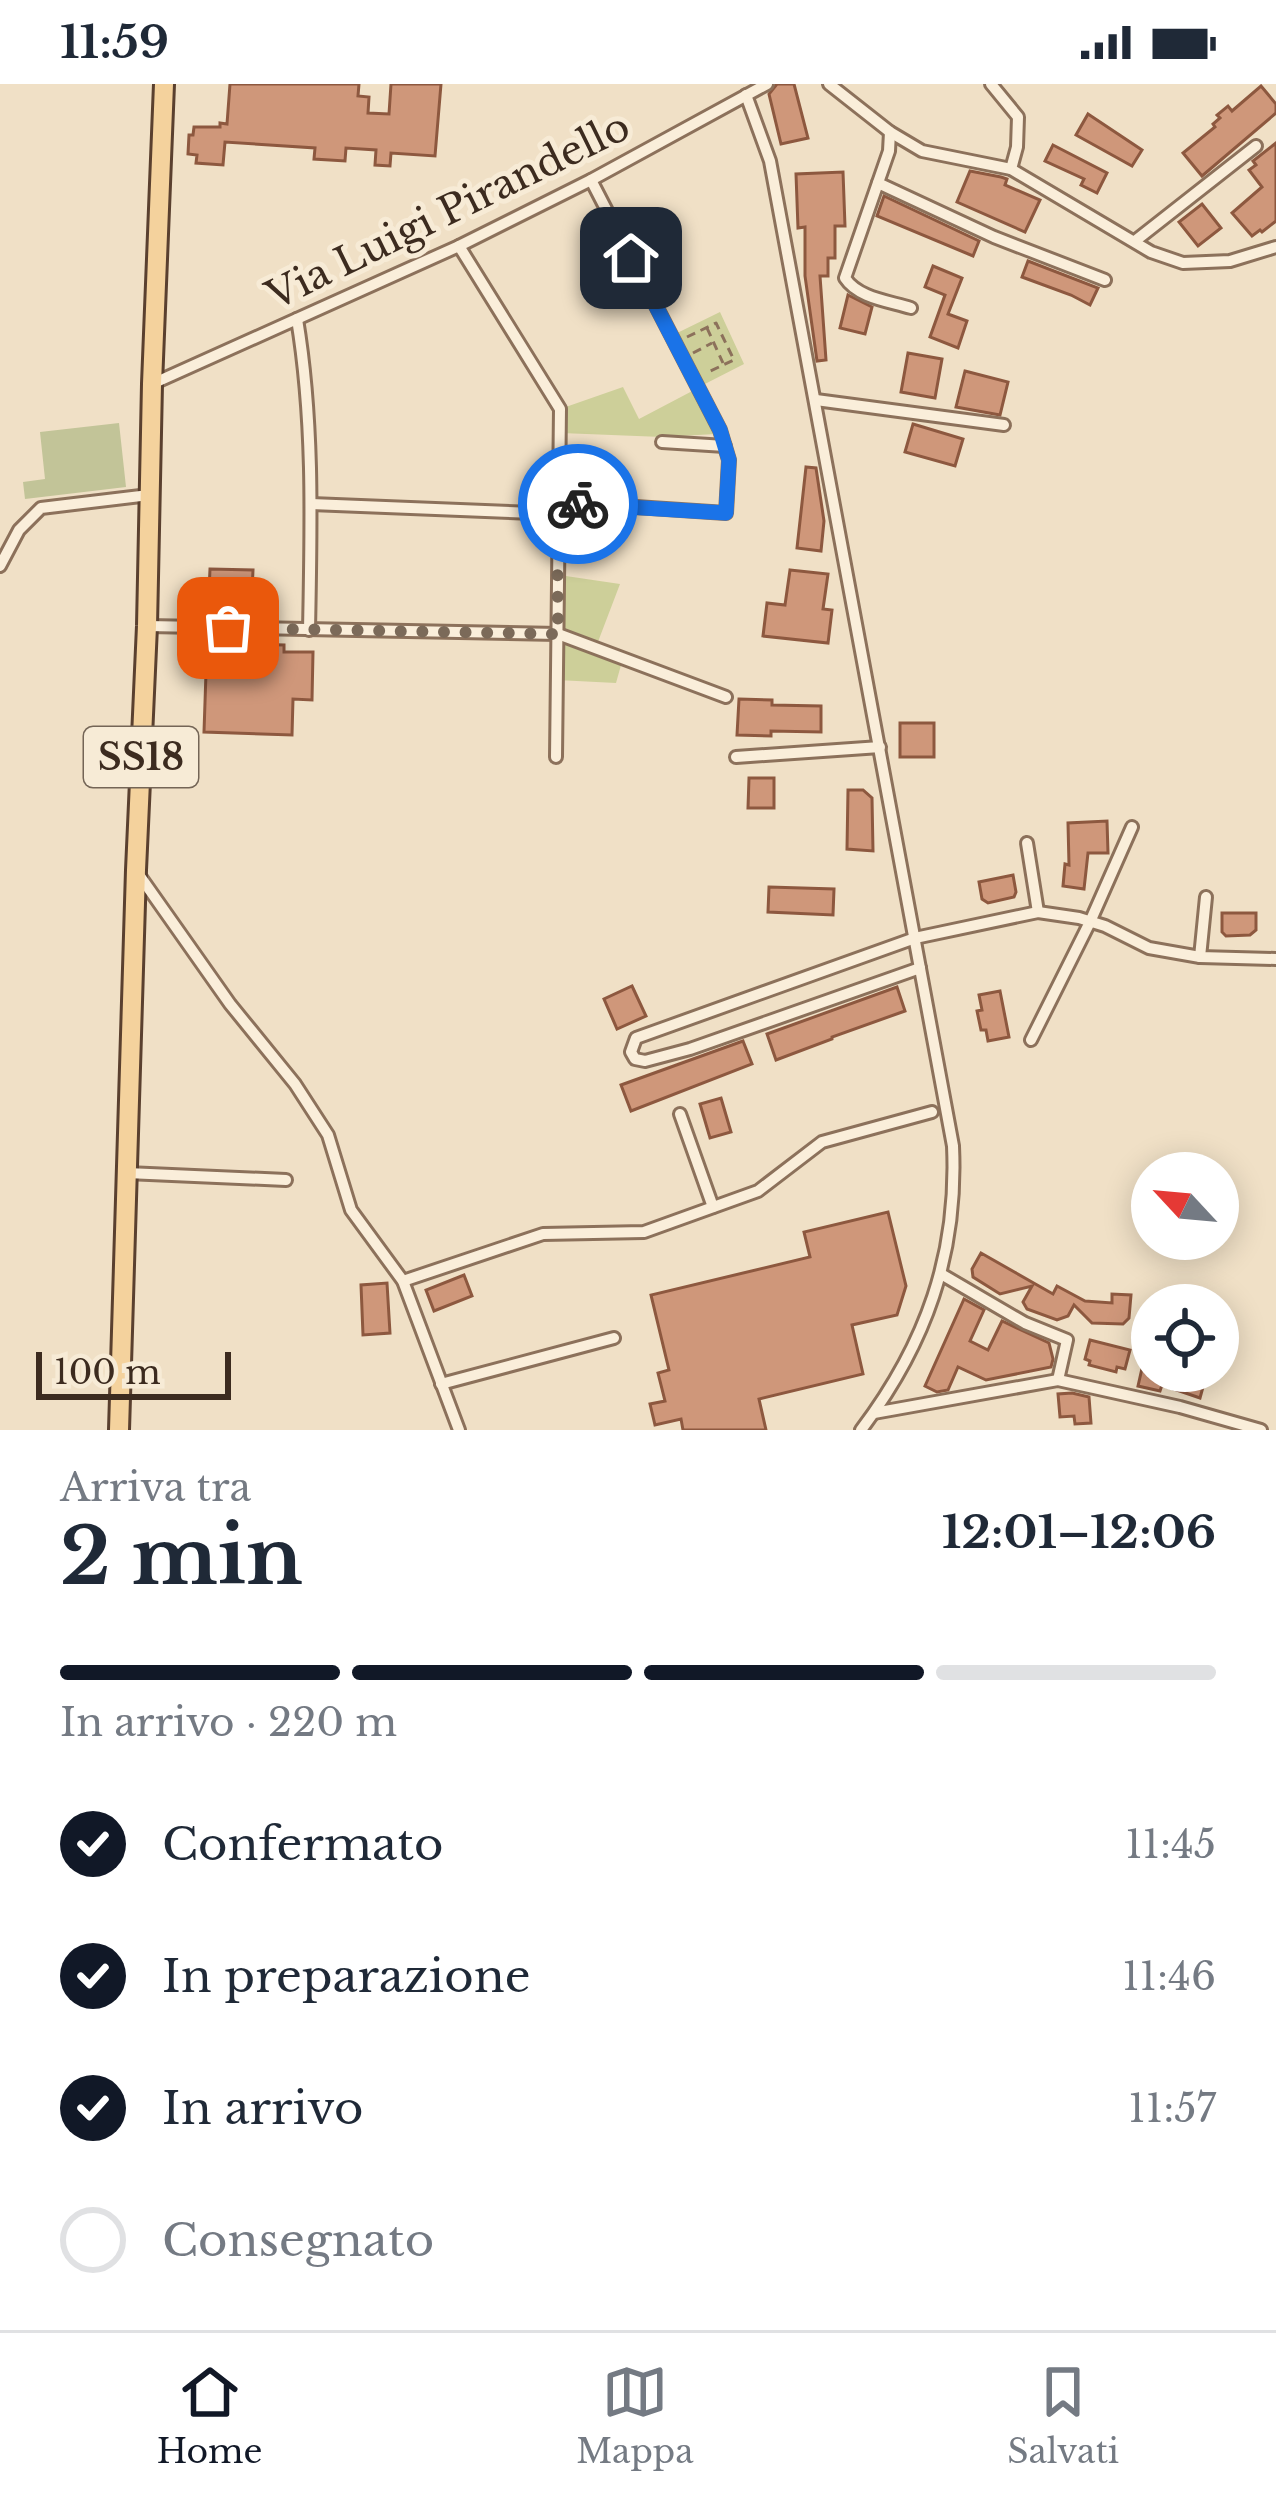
<!DOCTYPE html>
<html lang="it">
<meta charset="utf-8">
<style>
body{margin:0;font-family:"Libre Baskerville",serif;background:#f6f6f7;color:#1f2937;height:100vh;display:flex;flex-direction:column;font-size:45px;white-space:nowrap}
*{box-sizing:border-box;margin:0}
p{font-size:39px;color:#747a83}
.icon{flex:none;width:66px;height:66px;fill:none;stroke:currentColor;stroke-width:2;stroke-linecap:round;stroke-linejoin:round}
.map{position:relative;height:1346px;overflow:hidden}
.sheet{display:flex;flex-direction:column;background:#fff;flex:1}
.sheet>*{flex:none}
.needle{width:78px;rotate:296deg}
.fabs{position:absolute;left:1131px;top:1068px;display:grid;gap:24px}
.fabs a{display:grid;place-items:center;width:108px;height:108px;border-radius:50%;background:#fff;box-shadow:0 6px 30px #0003;font-size:60px}
.scale{position:absolute;left:36px;bottom:30px;width:195px;box-sizing:border-box;padding-left:12px;border:6px solid #3c2b1f;border-top:0;font-size:33px;line-height:42px;white-space:nowrap;color:#3c2b1f;-webkit-text-stroke:9px #f7ebd6;paint-order:stroke}
.pin{position:absolute;display:grid;place-items:center;width:102px;height:102px;color:#fff;margin:-51px;border-radius:24px;box-shadow:0 6px 18px #0006}
.courier{position:absolute;display:grid;place-items:center;width:120px;height:120px;margin:-60px;border:9px solid #1a73e8;border-radius:50%;background:#fff;color:#222;box-shadow:0 3px 15px #0007}
.head em{font-style:normal;font-weight:700}
.head div{display:flex;flex-direction:column-reverse}
.head{display:flex;align-items:center;justify-content:space-between;height:204px;padding:0 60px}
h1{font-size:78px;font-weight:700;line-height:90px}
.bar{display:grid;grid-template-columns:repeat(4,1fr);gap:18px 12px;align-content:center;height:144px;padding:0 60px}
.bar i{height:15px;border-radius:9px;background:#e0e1e3}
.bar .current{background:#111827}
.bar p{grid-column:span 4}
ol{padding:0 60px;list-style:none}
li{display:flex;align-items:center;gap:36px;height:132px}
li p{margin-inline-start:auto}
li .icon{padding:12px;border-radius:50%;background:#111827;color:#fff;stroke-width:4}
li:last-child{color:#747a83}
li i{width:66px;height:66px;border:6px solid #e0e1e3;border-radius:50%}
.status{display:flex;justify-content:space-between;align-items:center;height:84px;padding:0 60px;background:#fff;direction:ltr}
.status svg{height:33px;fill:currentColor}
.menu{display:flex;justify-content:space-around;align-items:center;height:168px;border-top:3px solid #e0e1e3;background:#fff;font-size:33px;color:#747a83}
.menu a{display:grid;justify-items:center;gap:6px}
.menu .current{color:#111827}
.map>svg:first-child{display:block}
</style>
<div class="status"><b>11:59</b><svg viewBox="0 0 49 12"><path d="M0 12V9h3v3zM5 12V6h3v6zM10 12V3h3v9zM15 12V0h3v12zM26 1h20v11H26zM47 4h2v5h-2z"/></svg></div>
<div class="map">
<svg width="1276" height="1346" viewBox="0 0 1276 1346">
<rect width="100%" height="100%" fill="#f0e0c6"/>
<!-- green -->
<g fill="#cdcf99">
<polygon points="720,228 744,280 699,303 716,350 662,353 561,349 560,325 623,303 639,335 698,304 671,252"/>
<polygon points="559,491 620,500 596,563 623,574 616,599 557,596"/>
</g>
<!-- cemetery -->
<polygon fill="#c2c498" points="119,339 126,403 25,415 23,398 45,395 40,348"/>
<!-- building -->
<g fill="#cf977a" stroke="#8d583f" stroke-width="3">
<polygon points="230,0 359,0 358,12 369,13 368,29 389,30 391,0 441,0 435,72 391,69 390,82 375,81 376,66 346,64 345,77 314,75 315,64 225,58 223,81 196,79 197,71 188,70 189,51 193,51 194,43 220,43 220,39 227,40"/>
<polygon points="777,0 794,0 808,54 781,60 769,10"/>
<polygon points="1261,2 1276,20 1276,29 1202,92 1183,69 1215,43 1213,40 1220,34 1217,31 1228,22 1232,27"/>
<polygon points="1088,30 1142,66 1132,82 1076,51"/>
<polygon points="1276,59 1276,137 1262,148 1260,146 1252,152 1232,129 1262,103 1249,86 1256,81 1253,77"/>
<polygon points="1053,61 1107,89 1097,109 1081,101 1084,95 1045,77"/>
<polygon points="970,87 1001,93 1007,95 1005,101 1040,116 1025,148 957,118"/>
<polygon points="843,88 845,142 835,142 835,174 828,174 828,192 820,192 826,276 817,277 805,192 805,143 798,144 796,90"/>
<polygon points="884,112 979,157 973,172 877,132"/>
<polygon points="1202,120 1221,144 1198,162 1179,138"/>
<polygon points="1028,177 1098,204 1090,221 1071,211 1022,193"/>
<polygon points="933,182 962,194 948,230 967,237 958,264 930,253 945,211 925,203"/>
<polygon points="848,211 872,223 865,250 840,244"/>
<polygon points="908,269 942,275 935,314 901,308"/>
<polygon points="965,287 1008,298 1000,331 956,323"/>
<polygon points="913,340 963,355 955,382 905,368"/>
<polygon points="806,383 816,384 824,437 821,467 797,464"/>
<polygon points="210,485 253,486 251,530 208,529"/>
<polygon points="790,486 828,490 823,525 832,526 828,559 763,552 767,519 785,521"/>
<polygon points="207,559 284,561 284,568 313,568 312,616 293,615 292,651 204,648"/>
<polygon points="739,615 772,616 772,621 821,622 821,648 771,647 771,652 737,651"/>
<rect x="900" y="639" width="34" height="34"/>
<polygon points="749,694 774,694 774,724 748,724"/>
<polygon points="848,706 863,706 872,714 873,767 847,765"/>
<polygon points="1107,737 1108,769 1088,769 1084,805 1063,802 1065,780 1069,781 1068,739"/>
<polygon points="1013,791 1016,808 1014,813 988,819 982,815 979,798"/>
<polygon points="769,803 834,805 833,831 768,828"/>
<polygon points="1222,829 1256,829 1256,846 1250,851 1226,852 1222,848"/>
<polygon points="632,902 646,932 617,945 604,915"/>
<polygon points="897,903 905,927 832,953 832,955 776,976 767,950"/>
<polygon points="1000,907 1009,953 988,957 986,946 981,946 977,927 982,926 979,911"/>
<polygon points="743,957 752,980 631,1027 621,1001"/>
<polygon points="721,1014 731,1048 710,1054 700,1020"/>
<polygon points="888,1128 906,1202 897,1231 852,1241 863,1290 759,1315 766,1346 683,1346 681,1335 655,1341 650,1320 665,1317 658,1289 669,1286 651,1211 810,1173 804,1148"/>
<polygon points="981,1169 1053,1210 1057,1202 1085,1217 1112,1219 1112,1210 1131,1211 1129,1234 1123,1240 1092,1239 1074,1221 1068,1232 1057,1236 1027,1225 1023,1218 1032,1202 1000,1210 973,1193 972,1185"/>
<polygon points="464,1191 472,1212 434,1227 426,1206"/>
<polygon points="387,1199 390,1249 363,1251 361,1201"/>
<polygon points="964,1215 984,1226 970,1257 988,1266 1002,1237 1049,1259 1053,1275 1051,1283 986,1296 958,1283 948,1306 937,1308 925,1302"/>
<polygon points="1090,1256 1130,1266 1125,1285 1117,1283 1116,1288 1089,1281 1090,1277 1085,1275"/>
<polygon points="1143,1280 1152,1282 1152,1287 1187,1287 1206,1292 1200,1314 1162,1301 1160,1307 1138,1302"/>
<polygon points="1072,1309 1089,1313 1091,1339 1075,1340 1074,1332 1060,1333 1058,1310"/>
</g>
<g fill="none" stroke-linecap="round" stroke-linejoin="round">
<!-- minor casing -->
<g stroke="#8c715b" stroke-width="16">
<g id="minor">
<polyline points="829,0 890,48 922,67 1011,85 1151,168 1183,179 1230,177 1276,163"/>
<polyline points="991,0 1018,33 1017,63 1011,85"/>
<path d="M746,11l24,66 183,985c5,108 -27,198 -92,284"/>
<path d="M890,48l-1,19 -44,127c13,20 44,23 66,30"/>
<polyline points="878,99 994,153 1105,196"/>
<polyline points="1135,157 1256,62"/>
<polyline points="459,162 560,325 556,673"/>
<path d="M297,235c17,102 14,207 12,311"/>
<polyline points="152,300 459,162 591,96 767,0"/>
<polyline points="816,316 1004,341"/>
<polyline points="662,358 725,362"/>
<polyline points="560,418 726,429 729,376 720,346 591,96"/>
<polyline points="311,420 558,430"/>
<polyline points="0,482 19,446 41,424 149,411"/>
<polyline points="147,542 558,550 726,613"/>
<polyline points="736,673 880,663"/>
<polyline points="1027,759 1038,828"/>
<polyline points="137,788 230,920 295,1000 328,1051 351,1126 403,1197 459,1346"/>
<polyline points="1200,873 1206,813"/>
<polyline points="920,884 690,965 645,977 635,975 631,968 636,954 915,854 1038,828 1079,834 1105,842 1149,864 1200,873 1276,875"/>
<polyline points="1031,956 1090,838 1132,743"/>
<polyline points="680,1030 713,1123"/>
<polyline points="127,1089 286,1096"/>
<polyline points="941,1190 1025,1239 1067,1256 1058,1296"/>
<polyline points="403,1197 543,1150 644,1148 758,1107 822,1058 932,1028"/>
<polyline points="441,1300 614,1254"/>
<polyline points="874,1329 1058,1296 1180,1323 1261,1346"/>
</g>
</g>
<!-- primary casing -->
<g stroke="#5a402f" stroke-width="24">
<polyline id="primary" points="119,1346 136,786 147,542 152,300 164,0"/>
</g>
<!-- path -->
<g stroke="#8c715b" stroke-width="3" stroke-dasharray="9 6" stroke-linecap="butt">
<polyline points="707,244 723,279"/>
<polyline points="687,253 716,239 734,276 706,289"/>
<polyline points="693,269 712,259"/>
</g>
<!-- minor -->
<use href="#minor" stroke="#faeeda" stroke-width="10"/>
<!-- primary -->
<use href="#primary" stroke="#f4d29d" stroke-width="18"/>
</g>
<g fill="none" stroke-linecap="round" stroke-linejoin="round">
<!-- done -->
<polyline stroke="#7b6a59" stroke-width="12" stroke-dasharray="0 21.6" points="228,544 558,550 557,430 560,418 578,420"/>
<!-- route -->
<polyline stroke="#1a73e8" stroke-width="15" points="578,420 726,429 729,376 720,346 631,174"/>
</g>
<g text-anchor="middle" dominant-baseline="central" stroke-width="10" stroke-linejoin="round" paint-order="stroke">
<!-- shield labels -->
<rect fill="#f7ebd6" stroke="#746556" stroke-width="3" x="84" y="643" width="114" height="60" rx="9"/>
<g font-size="36" font-weight="bold" fill="#3c2b1f">
<text x="141" y="673">SS18</text>
</g>
<!-- street labels -->
<g font-size="39" fill="#3c2b1f" stroke="#f7ebd6">
<text transform="translate(448 127) rotate(-26)">Via Luigi Pirandello</text>
</g>
</g>
</svg>
<div class="fabs">
<a><svg class="needle" viewBox="-14 -14 28 28"><path d="M0-13l5 13h-10z" fill="#e53935"/><path d="M0 13l5-13h-10z" fill="#747a83"/></svg></a>
<a><svg class="icon" aria-label="locate" viewBox="0 0 24 24"><circle cx="12" cy="12" r="6"/><path d="M12 2v4M12 18v4M2 12h4M18 12h4"/></svg></a>
</div>
<div class="scale">100 m</div>
<div class="pin" style="left:228px;top:544px;background:#ea580c"><svg class="icon" aria-label="bag" viewBox="0 0 24 24"><path d="M5 8h14l-1 12H6zM9 8a3 3 0 0 1 6 0"/></svg></div>
<div class="pin" style="left:631px;top:174px;background:#1f2937"><svg class="icon" aria-label="home" viewBox="0 0 24 24"><path d="M3 11l9-7 9 7M6 9v11h12V9"/></svg></div>
<div class="courier" style="left:578px;top:420px"><svg class="icon" aria-label="bike" viewBox="0 0 24 24"><circle cx="6" cy="16" r="4"/><circle cx="18" cy="16" r="4"/><path d="M6 16l4-8h5l3 8M10 8l3 8H6M13 5h3"/></svg></div>
</div>
<section class="sheet">
<div class="head"><div><h1>2 min</h1><p>Arriva tra</p></div><em>12:01–12:06</em></div>
<div class="bar"><i class="current"></i><i class="current"></i><i class="current"></i><i></i><p>In arrivo · 220 m</p></div>
<ol>
<li><svg class="icon" aria-label="check" viewBox="0 0 24 24"><path d="M5 12l5 5 9-10"/></svg>Confermato<p>11:45</p></li>
<li><svg class="icon" aria-label="check" viewBox="0 0 24 24"><path d="M5 12l5 5 9-10"/></svg>In preparazione<p>11:46</p></li>
<li><svg class="icon" aria-label="check" viewBox="0 0 24 24"><path d="M5 12l5 5 9-10"/></svg>In arrivo<p>11:57</p></li>
<li><i></i>Consegnato</li>
</ol>
</section>
<nav class="menu">
<a class="current"><svg class="icon" aria-label="home" viewBox="0 0 24 24"><path d="M3 11l9-7 9 7M6 9v11h12V9"/></svg>Home</a>
<a><svg class="icon" aria-label="map" viewBox="0 0 24 24"><path d="M3 6l6-2 6 2 6-2v14l-6 2-6-2-6 2zM9 4v14M15 6v14"/></svg>Mappa</a>
<a><svg class="icon" aria-label="saved" viewBox="0 0 24 24"><path d="M7 4h10v16l-5-4-5 4z"/></svg>Salvati</a>
</nav>
